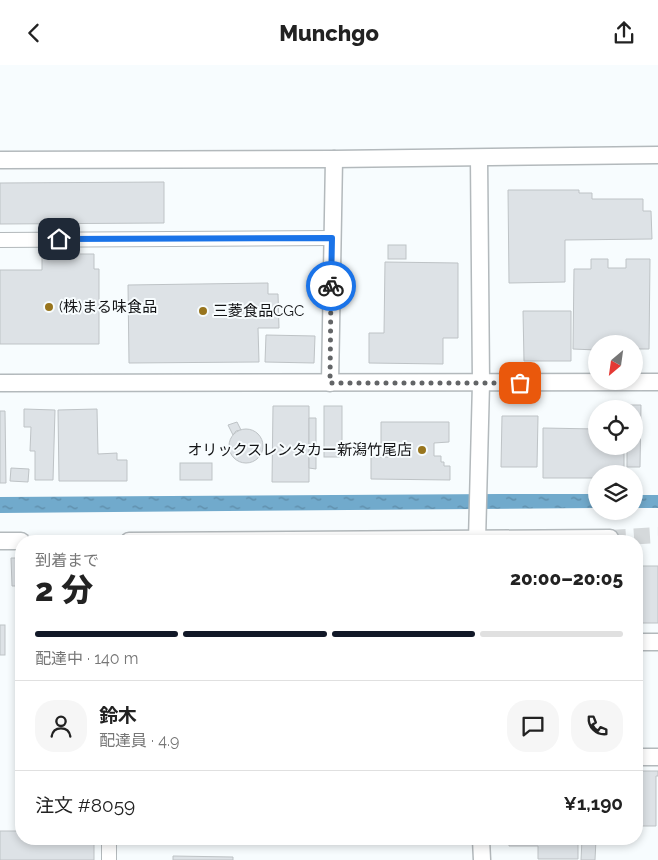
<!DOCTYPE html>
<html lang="ja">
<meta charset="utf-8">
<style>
body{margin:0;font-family:Raleway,"Noto Sans JP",sans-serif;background:#f6f6f6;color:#222;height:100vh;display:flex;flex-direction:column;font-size:19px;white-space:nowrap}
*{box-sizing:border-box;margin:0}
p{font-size:16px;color:#767676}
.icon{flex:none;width:28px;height:28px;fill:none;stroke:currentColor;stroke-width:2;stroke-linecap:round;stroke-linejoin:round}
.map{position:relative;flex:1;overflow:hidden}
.sheet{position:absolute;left:15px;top:470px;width:628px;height:310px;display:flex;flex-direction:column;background:#fff;border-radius:20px;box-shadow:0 2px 8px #0003}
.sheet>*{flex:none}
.needle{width:32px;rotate:209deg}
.buttons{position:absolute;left:588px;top:270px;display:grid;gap:10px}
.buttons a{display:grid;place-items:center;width:55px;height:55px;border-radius:50%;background:#fff;box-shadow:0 2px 8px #0003;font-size:25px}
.pin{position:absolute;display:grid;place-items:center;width:42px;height:42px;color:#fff;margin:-21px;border-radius:10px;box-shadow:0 2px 8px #0006}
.courier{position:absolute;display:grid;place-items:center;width:50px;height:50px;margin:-25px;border:4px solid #1a73e8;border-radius:50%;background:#fff;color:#222;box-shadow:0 1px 6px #0007}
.summary em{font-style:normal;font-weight:800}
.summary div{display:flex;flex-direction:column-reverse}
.summary{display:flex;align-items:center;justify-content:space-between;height:85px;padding:0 20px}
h1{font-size:32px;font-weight:800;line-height:38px}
.bar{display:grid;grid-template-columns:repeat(4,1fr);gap:8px 5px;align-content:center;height:60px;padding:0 20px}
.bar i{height:6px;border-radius:4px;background:#e0e0e0}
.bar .current{background:#111827}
.bar p{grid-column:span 4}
.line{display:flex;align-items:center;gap:12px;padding:0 20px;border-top:1px solid #e0e0e0}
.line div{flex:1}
.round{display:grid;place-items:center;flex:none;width:52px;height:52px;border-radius:20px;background:#f6f6f6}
header{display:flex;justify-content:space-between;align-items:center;height:65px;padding:0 20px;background:#fff;font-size:22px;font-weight:800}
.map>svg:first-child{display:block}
</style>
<header><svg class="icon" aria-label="back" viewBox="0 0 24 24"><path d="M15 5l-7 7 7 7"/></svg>Munchgo<svg class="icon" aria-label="share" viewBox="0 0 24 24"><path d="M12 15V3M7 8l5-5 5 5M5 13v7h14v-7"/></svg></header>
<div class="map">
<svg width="658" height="795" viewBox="0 0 658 795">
<defs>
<pattern id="water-ripples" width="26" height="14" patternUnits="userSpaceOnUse" patternTransform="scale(1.25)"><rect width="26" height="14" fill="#71aacc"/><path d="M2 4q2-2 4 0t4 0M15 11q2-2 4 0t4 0" fill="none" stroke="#5c89a5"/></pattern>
</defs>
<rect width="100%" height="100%" fill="#f7fcfe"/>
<!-- water -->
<g fill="url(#water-ripples)">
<polygon points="499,429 596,429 596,443 0,448 0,432"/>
<rect x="634" y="430" width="24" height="13"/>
</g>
<!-- building -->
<g fill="#dde2e6" stroke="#bec3c6">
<polygon points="164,117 164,158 0,159 0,118"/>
<polygon points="508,125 579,125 579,128 592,128 592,134 643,134 643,146 651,146 652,174 565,175 565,217 509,218"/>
<rect x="388" y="180" width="18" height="14"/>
<polygon points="42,182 75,182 75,189 94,189 94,204 99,204 99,279 0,279 0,205 42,205"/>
<polygon points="591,194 608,194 608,203 626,203 626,194 650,194 649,284 638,284 638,299 634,299 634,279 596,279 596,285 573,284 574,204 591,204"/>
<polygon points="385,197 458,198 458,273 443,273 443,299 369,298 369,268 384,268"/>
<polygon points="268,218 268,229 278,229 279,263 258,263 259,297 129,298 128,220"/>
<polygon points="523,246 571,246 571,296 524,296"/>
<polygon points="266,270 315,271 314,298 265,297"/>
<polygon points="628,340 641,340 640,402 627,402 627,381 634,381 634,344 628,344"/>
<polygon points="273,341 309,341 309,417 272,417"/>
<rect x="324" y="341" width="18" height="51"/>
<polygon points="24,344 55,345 53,415 35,415 35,386 30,386 31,362 24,362"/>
<polygon points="97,344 98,389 117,388 117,395 127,395 127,416 59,416 58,345"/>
<polygon points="0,346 5,346 6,418 0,418"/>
<polygon points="502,351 538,351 537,402 501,402"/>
<polygon points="309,353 316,353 316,404 309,403"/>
<polygon points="237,357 241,365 236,366 233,370 228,360"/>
<polygon points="381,357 449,357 449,377 434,378 434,391 441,391 441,397 444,397 444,401 450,401 450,415 371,414 371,392 410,392 410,379 381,379"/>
<polygon points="543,363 596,364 596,381 624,381 624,409 596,409 596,413 543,413"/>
<circle cx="246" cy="381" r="17"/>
<rect x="180" y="398" width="32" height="17"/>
<polygon points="11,403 29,404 28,417 10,416"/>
<polygon points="11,493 21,493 21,521 12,521"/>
<rect x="642" y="501" width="16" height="57"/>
<polygon points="636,513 637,513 638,558 636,558"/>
<rect x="0" y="560" width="5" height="30"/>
<polygon points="636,706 658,706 658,711 656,711 656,761 636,761"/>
<polygon points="0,766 21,766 21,774 94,774 94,795 0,795"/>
<polygon points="509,774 578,774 578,794 538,794 538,781 509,781"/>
<polygon points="582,774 596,774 595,795 581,795"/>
<polygon points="173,791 233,792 233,795 173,795"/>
</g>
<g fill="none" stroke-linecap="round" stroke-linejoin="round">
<!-- tertiary-tunnel -->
<polyline stroke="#d5d9db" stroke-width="16" stroke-dasharray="16 8" stroke-linecap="butt" points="610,473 658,470"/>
<!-- minor casing -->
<g stroke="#b3b9bc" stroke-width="16">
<g id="minor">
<polyline points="0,175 332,173"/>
<polyline points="109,795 109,774"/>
</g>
</g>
<!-- tertiary casing -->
<g stroke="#b3b9bc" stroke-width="19">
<g id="tertiary">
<polyline points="0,95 334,94 658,90"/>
<polyline points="0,318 658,317"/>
<polyline points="330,318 334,94"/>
<polyline points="0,476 21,476"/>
<polyline points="129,476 610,473"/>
<polyline points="477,476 481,318 479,93"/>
<polyline points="636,577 658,577"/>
<polyline points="636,692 658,692"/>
<polyline points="481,774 482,795"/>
</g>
</g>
<!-- minor -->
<use href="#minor" stroke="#fff" stroke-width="14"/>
<!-- tertiary -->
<use href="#tertiary" stroke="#fff" stroke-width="16"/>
</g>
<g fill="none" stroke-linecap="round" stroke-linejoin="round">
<!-- done -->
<polyline stroke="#636567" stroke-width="5" stroke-dasharray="0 9" points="331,221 330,318 520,318"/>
<!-- route -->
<polyline stroke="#1a73e8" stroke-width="6" points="59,174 332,173 331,221"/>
</g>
<!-- markers -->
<g fill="#98751e" stroke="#f7fcfe" stroke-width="2">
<circle cx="49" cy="242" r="5"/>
<circle cx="203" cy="246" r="5"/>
<circle cx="422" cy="385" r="5"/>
</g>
<g text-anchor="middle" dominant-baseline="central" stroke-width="4" stroke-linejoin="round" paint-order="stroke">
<!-- poi labels -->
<g font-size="15" fill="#131416" stroke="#f7fcfe" text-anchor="start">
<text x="59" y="242">(株)まる味食品</text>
<text x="213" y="246">三菱食品CGC</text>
<text x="412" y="385" text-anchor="end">オリックスレンタカー新潟竹尾店</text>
</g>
</g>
</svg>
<div class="buttons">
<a><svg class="needle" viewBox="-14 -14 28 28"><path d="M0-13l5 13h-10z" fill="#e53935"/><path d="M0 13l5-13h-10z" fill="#767676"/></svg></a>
<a><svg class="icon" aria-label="locate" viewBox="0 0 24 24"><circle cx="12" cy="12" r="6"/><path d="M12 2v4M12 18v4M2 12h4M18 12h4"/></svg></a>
<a><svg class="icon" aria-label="layers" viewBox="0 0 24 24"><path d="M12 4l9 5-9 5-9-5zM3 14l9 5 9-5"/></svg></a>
</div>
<div class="pin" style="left:520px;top:318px;background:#ea580c"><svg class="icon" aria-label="bag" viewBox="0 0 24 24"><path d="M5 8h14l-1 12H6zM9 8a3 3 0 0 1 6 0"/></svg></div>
<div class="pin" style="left:59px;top:174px;background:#1f2937"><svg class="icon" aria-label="home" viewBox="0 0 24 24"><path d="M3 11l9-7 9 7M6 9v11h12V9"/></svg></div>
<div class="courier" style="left:331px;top:221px"><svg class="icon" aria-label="bike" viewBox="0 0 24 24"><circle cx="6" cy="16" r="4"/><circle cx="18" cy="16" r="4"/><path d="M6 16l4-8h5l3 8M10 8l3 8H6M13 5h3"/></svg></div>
<section class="sheet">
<div class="summary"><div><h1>2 分</h1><p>到着まで</p></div><em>20:00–20:05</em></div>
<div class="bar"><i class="current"></i><i class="current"></i><i class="current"></i><i></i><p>配達中 · 140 m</p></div>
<div class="line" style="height:90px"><a class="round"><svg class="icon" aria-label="person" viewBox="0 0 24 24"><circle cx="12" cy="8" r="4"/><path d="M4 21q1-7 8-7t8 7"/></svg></a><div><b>鈴木</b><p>配達員 · 4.9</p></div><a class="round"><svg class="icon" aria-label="chat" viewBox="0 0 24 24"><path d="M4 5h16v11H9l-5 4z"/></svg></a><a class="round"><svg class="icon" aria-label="phone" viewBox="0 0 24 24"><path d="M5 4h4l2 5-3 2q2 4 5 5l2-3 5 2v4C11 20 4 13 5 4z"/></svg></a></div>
<div class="line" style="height:65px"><div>注文 #8059</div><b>¥1,190</b></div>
</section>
</div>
